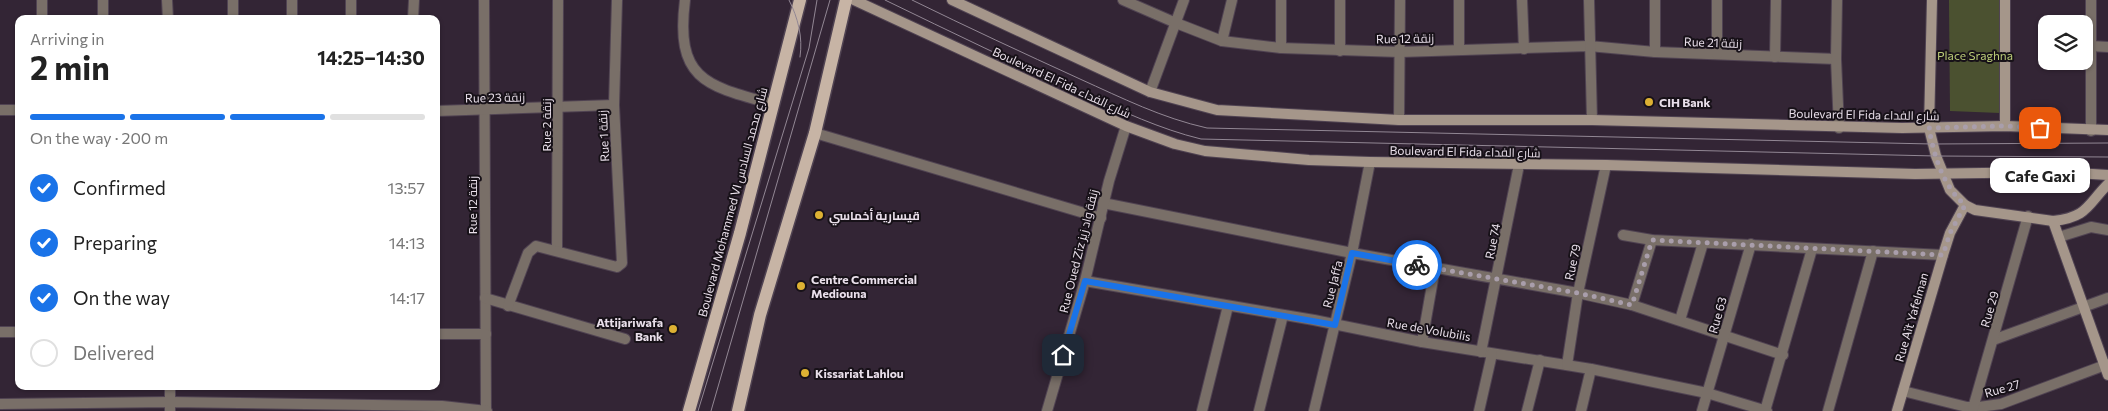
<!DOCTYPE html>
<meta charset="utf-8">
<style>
body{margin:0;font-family:Commissioner,Cairo,sans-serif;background:#f6f6f6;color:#222;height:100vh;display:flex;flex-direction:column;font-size:19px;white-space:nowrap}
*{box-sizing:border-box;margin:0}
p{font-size:16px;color:#767676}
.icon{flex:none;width:28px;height:28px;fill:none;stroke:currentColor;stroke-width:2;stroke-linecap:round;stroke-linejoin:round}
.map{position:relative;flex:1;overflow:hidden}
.panel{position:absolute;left:15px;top:15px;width:425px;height:375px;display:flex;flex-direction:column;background:#fff;border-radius:10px;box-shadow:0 1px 4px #0004}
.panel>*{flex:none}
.fabs{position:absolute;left:2038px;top:15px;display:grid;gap:10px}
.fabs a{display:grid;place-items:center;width:55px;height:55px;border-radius:10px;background:#fff;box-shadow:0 1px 4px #0004;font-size:25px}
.pin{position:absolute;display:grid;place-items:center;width:42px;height:42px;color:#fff;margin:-21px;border-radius:10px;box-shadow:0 2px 8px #0006}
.courier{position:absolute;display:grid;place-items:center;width:50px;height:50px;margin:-25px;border:4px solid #1a73e8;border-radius:50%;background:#fff;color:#222;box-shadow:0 1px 6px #0007}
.bubble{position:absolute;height:35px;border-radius:10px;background:#fff;box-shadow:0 1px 4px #0004;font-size:16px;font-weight:700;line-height:35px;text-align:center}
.head em{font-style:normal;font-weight:700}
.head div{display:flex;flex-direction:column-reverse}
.head{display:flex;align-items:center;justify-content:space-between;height:85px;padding:0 15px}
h1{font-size:32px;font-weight:700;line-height:38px}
.bar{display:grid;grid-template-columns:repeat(4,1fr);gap:8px 5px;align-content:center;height:60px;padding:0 15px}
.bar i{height:6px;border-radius:4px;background:#e0e0e0}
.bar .on{background:#1a73e8}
.bar p{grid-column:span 4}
ol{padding:0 15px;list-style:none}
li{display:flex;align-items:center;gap:15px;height:55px}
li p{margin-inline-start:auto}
li .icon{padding:5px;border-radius:50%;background:#1a73e8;color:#fff;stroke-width:4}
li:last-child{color:#767676}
li i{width:28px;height:28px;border:2px solid #e0e0e0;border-radius:50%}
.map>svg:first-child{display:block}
</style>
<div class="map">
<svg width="2108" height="411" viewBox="0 0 2108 411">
<rect width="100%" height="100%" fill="#332535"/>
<!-- green -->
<polygon fill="#4b5130" points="1949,0 2000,0 2000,113 1950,111"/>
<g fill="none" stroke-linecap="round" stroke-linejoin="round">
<!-- street casing -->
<g stroke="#504352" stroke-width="12">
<g id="street">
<polyline points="42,0 42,19"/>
<polyline points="103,0 103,19"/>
<polyline points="167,0 168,19"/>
<polyline points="233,0 233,19"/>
<polyline points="484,0 486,411"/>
<path d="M685,0c-10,80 21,86 88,104"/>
<polyline points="1123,0 1176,23 1222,41 1281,48 1400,52 1589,46 1655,52 1836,59"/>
<polyline points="1340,0 1340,51"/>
<polyline points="1522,0 1524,49"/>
<polyline points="1589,0 1592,120"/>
<polyline points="1837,0 1836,59 1839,128"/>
<polyline points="2091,0 2091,131"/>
<polyline points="292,19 292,0"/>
<polyline points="351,19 351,0"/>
<polyline points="413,19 414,0"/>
<polyline points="1222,41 1232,0"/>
<polyline points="2091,46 2108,47"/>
<polyline points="1281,48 1281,0"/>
<polyline points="1459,50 1459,0"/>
<polyline points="1655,52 1655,0"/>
<polyline points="1717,54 1717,0"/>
<polyline points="1775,57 1776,0"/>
<polyline points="1150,92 1184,0"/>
<polyline points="0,110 19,110"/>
<polyline points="436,111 614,105"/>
<polyline points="1399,120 1400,0"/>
<polyline points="815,133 1101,218"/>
<polyline points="1103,203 1352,253 1578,293 1632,305 1783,355"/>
<polyline points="1623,235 1652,240 1943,255"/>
<polyline points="2059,237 2091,227 2108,230"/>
<polyline points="557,250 558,0"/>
<polyline points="1085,281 1314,320 1422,342 1591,369 1707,393 1767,411"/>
<polyline points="485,298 625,339"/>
<polyline points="1632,305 1652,240"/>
<polyline points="508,306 528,253 536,246 617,267 622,263 614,105 617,0"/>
<polyline points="1680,320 1703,243"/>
<polyline points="0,332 19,332"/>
<polyline points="436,334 486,334"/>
<polyline points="1993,340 2108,298"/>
<polyline points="1422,342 1435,268"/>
<polyline points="1481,352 1519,165"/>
<polyline points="1567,365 1578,293 1606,165"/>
<polyline points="1903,391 1967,407 1979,407 2001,404 2108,364"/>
<polyline points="0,404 170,402 442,406 487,411"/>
<polyline points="1973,408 2028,216"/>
<polyline points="170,411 170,386"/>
<polyline points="1047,411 1085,281 1109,181 1126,126"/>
<polyline points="1202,411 1228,306"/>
<polyline points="1259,411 1283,315"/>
<polyline points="1314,411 1352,253 1370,162"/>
<polyline points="1479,411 1492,354"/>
<polyline points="1527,411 1540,360"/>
<polyline points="1581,411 1591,369"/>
<polyline points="1702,411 1751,244"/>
<polyline points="1765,411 1812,249"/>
<polyline points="1828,411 1873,251"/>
</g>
</g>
<!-- secondary casing -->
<g stroke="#504352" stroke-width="12">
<g id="secondary">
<polyline points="854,0 1126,126 1175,144 1205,151 1309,160 1370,162 1606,165 1915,174 2060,172 2108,175"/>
<polyline points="952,0 1150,92 1217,110 1399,120 1592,120 1902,128 2005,126 2108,130"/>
<path d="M1932,0l-3,128 7,28 14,34 15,15 10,5 78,11c35,-4 34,-16 55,-37"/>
<polyline points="2005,126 2005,0"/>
<polyline points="2053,221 2108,375"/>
<polyline points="1897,411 1943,255 1950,233 1965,205"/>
</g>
</g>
<!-- primary casing -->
<g stroke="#504352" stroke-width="15">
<g id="primary">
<polyline points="689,411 740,233 800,0"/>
<polyline points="738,411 760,315 815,133 846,0"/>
</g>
</g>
<!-- street -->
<use href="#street" stroke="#796f68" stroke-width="10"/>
<!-- secondary -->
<use href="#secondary" stroke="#a5968a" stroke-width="10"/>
<!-- primary -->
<use href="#primary" stroke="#c7b4a5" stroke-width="12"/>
<!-- tram -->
<g stroke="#928794" stroke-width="1">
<path d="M789,0c9,18 14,37 11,57"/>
<path d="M885,0c66,32 132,64 199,94 38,17 76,35 117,45l735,17 172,1"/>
<path d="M912,0c55,27 111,53 168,79 42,19 82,39 127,49l725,16 176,-1"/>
<polyline points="698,411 809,48 817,0"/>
<polyline points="711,411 830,0"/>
</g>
</g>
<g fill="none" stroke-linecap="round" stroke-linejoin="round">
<!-- done -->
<path stroke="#a99eab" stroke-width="5" stroke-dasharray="0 9" d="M1417,265l161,28 54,12 20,-65 291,15 7,-22 15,-28c-22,-19 -31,-49 -36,-77l76,-2 35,2"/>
<!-- route -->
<polyline stroke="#1a73e8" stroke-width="6" points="1063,355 1085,281 1335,325 1352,253 1417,265"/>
</g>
<!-- markers -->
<g fill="#ddb133" stroke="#171118" stroke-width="2">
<circle cx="1649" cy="102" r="5"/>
<circle cx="819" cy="215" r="5"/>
<circle cx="801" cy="286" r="5"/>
<circle cx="673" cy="329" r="5"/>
<circle cx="805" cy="373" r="5"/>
</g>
<g text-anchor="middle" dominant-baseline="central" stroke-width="4" stroke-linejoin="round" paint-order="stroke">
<!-- street labels -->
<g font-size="12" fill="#e9dfea" stroke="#171118">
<text transform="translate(1405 38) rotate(-1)">Rue 12 زنقة</text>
<text transform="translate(1713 42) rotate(2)">Rue 21 زنقة</text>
<text transform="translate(1062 82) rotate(25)">Boulevard El Fida شارع الفداء</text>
<text transform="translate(495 97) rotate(-1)">Rue 23 زنقة</text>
<text transform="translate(1864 114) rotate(1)">Boulevard El Fida شارع الفداء</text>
<text transform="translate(546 125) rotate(-90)">Rue 2 زنقة</text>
<text transform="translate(603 136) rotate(-93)">Rue 1 زنقة</text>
<text transform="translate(1465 151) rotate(1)">Boulevard El Fida شارع الفداء</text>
<text transform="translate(732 202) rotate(-75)">Boulevard Mohammed VI شارع محمد السادس</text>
<text transform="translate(472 205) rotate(-90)">Rue 12 زنقة</text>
<text transform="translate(1492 241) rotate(-79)">Rue 74</text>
<text transform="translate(1078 251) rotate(-76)">Rue Oued Ziz زنقة واد زيز</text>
<text transform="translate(1572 262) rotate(-78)">Rue 79</text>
<text transform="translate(1332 284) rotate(-76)">Rue Jaffa</text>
<text transform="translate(1989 309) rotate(-74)">Rue 29</text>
<text transform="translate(1717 315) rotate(-74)">Rue 63</text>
<text transform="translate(1911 317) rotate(-74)">Rue Aït Yafelman</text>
<text transform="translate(1429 329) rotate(10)">Rue de Volubilis</text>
<text transform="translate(2002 388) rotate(-16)">Rue 27</text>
</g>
<!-- park labels -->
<g font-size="12" fill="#bacb77" stroke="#171118">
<text x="1975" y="55">Place Sraghna</text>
</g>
<!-- poi labels -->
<g font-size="12" font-weight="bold" fill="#e9dfea" stroke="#171118" text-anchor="start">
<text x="1659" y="102">CIH Bank</text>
<text x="829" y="215">قيسارية أخماسي</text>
<text x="811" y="279">Centre Commercial<tspan x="811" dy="14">Mediouna</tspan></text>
<text x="663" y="322" text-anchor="end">Attijariwafa<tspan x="663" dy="14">Bank</tspan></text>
<text x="815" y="373">Kissariat Lahlou</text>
</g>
</g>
</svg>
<div class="fabs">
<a><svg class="icon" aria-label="layers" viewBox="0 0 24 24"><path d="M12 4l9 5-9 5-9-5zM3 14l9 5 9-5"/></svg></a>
</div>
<div class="pin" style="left:2040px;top:128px;background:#ea580c"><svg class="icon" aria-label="bag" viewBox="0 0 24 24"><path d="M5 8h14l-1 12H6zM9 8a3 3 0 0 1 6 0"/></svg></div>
<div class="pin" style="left:1063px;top:355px;background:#1f2937"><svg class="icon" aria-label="home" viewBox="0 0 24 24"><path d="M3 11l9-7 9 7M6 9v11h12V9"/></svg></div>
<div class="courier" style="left:1417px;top:265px"><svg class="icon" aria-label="bike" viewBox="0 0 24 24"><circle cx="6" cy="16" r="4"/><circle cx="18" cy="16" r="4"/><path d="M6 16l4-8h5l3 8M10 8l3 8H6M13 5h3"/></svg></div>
<div class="bubble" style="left:1990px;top:158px;width:100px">Cafe Gaxi</div>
<section class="panel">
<div class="head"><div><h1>2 min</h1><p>Arriving in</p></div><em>14:25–14:30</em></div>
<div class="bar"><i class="on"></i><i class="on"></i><i class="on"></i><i></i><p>On the way · 200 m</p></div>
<ol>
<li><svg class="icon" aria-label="check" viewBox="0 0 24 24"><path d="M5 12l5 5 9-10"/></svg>Confirmed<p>13:57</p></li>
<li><svg class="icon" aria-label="check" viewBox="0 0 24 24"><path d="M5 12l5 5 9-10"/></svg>Preparing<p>14:13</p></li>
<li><svg class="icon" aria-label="check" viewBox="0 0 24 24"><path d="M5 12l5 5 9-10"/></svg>On the way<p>14:17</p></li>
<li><i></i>Delivered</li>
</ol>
</section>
</div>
